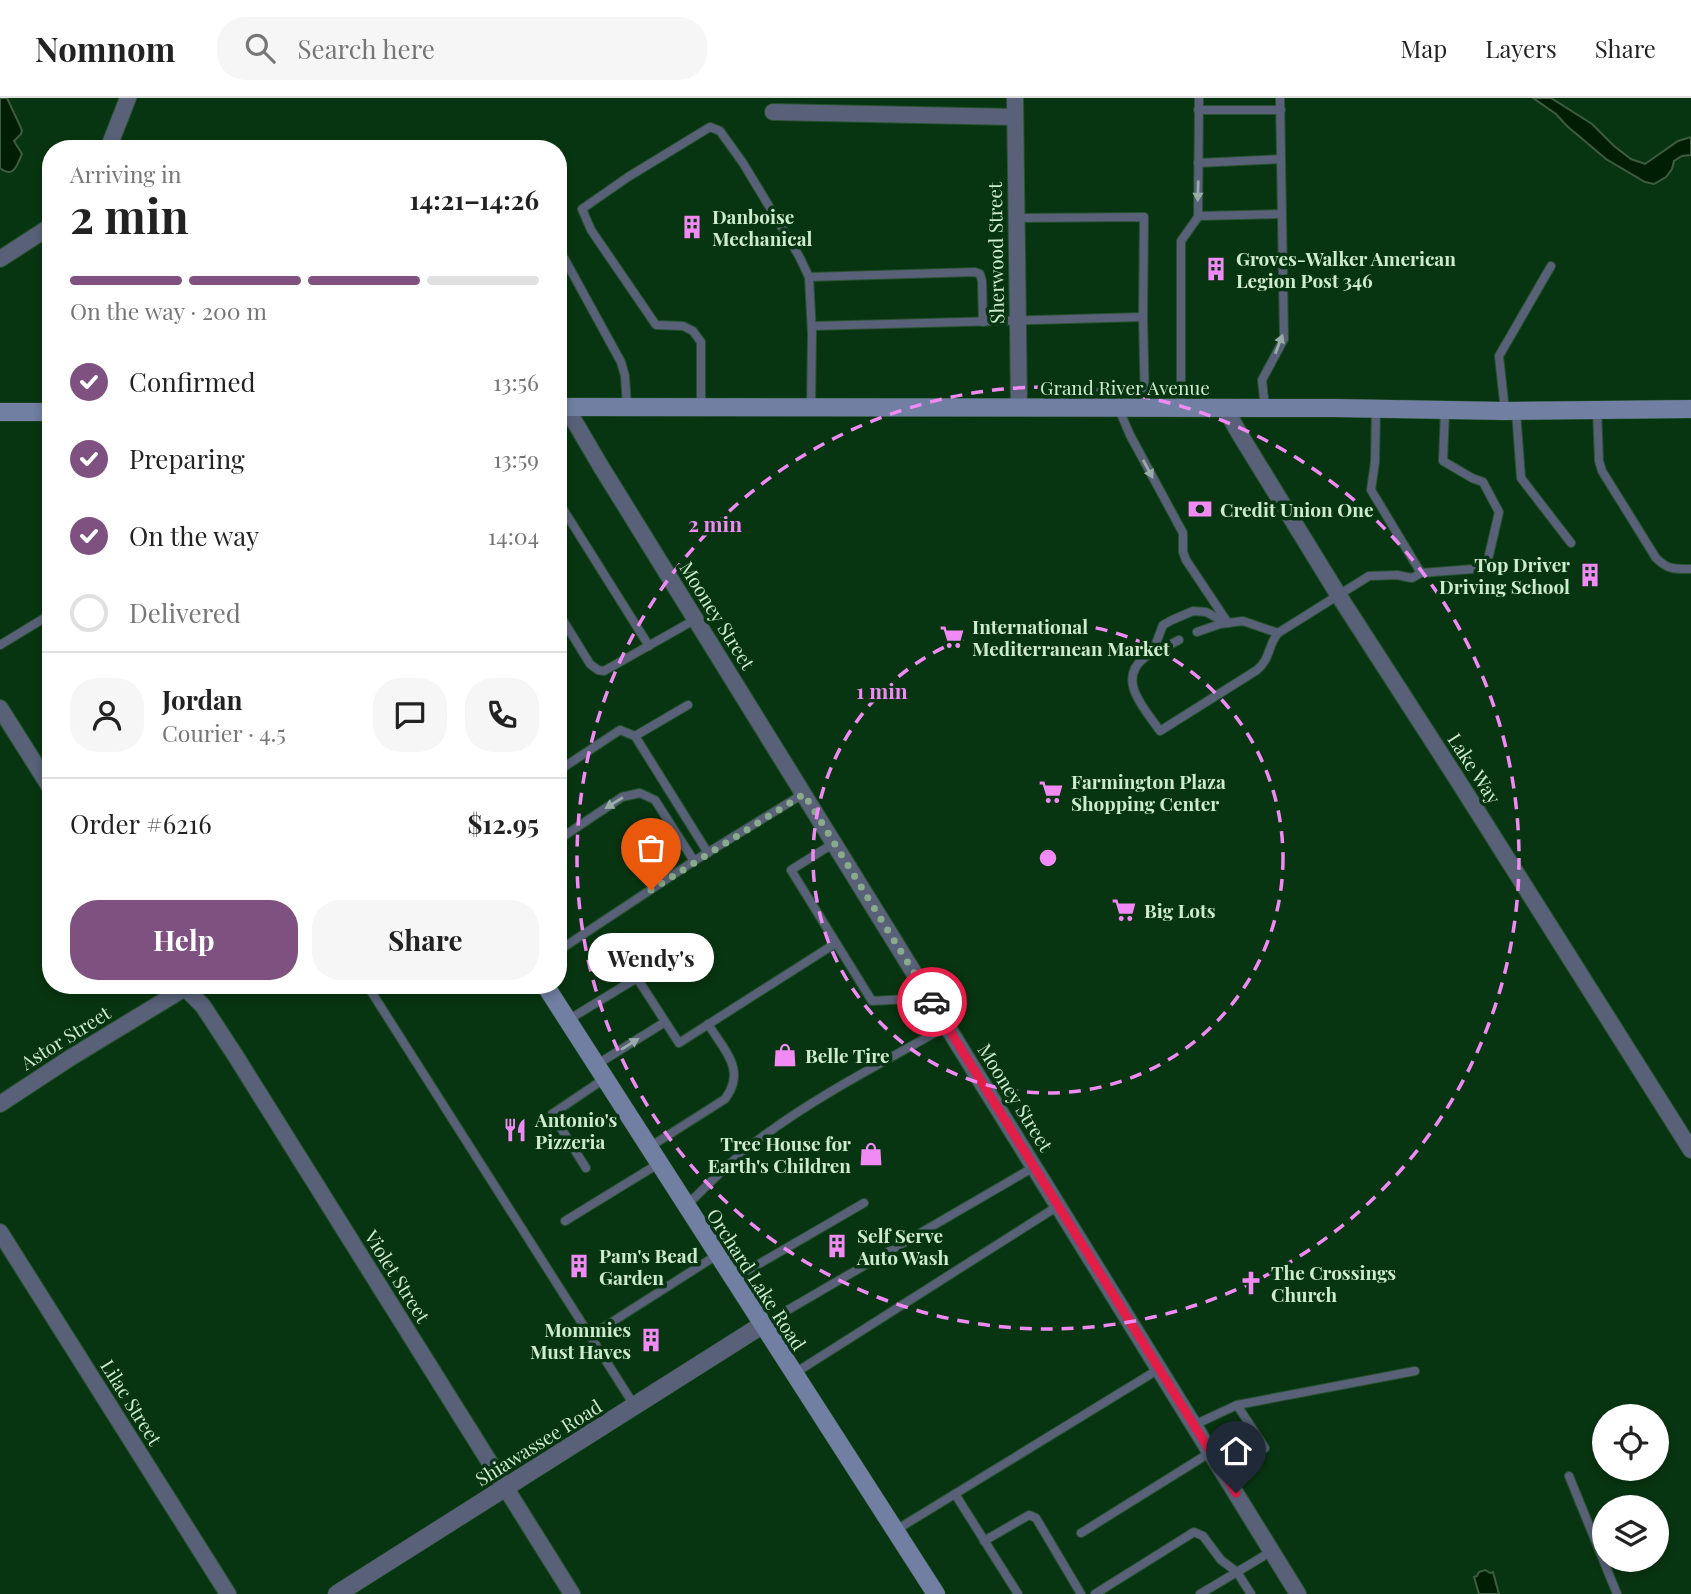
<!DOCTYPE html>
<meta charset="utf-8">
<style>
body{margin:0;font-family:"Playfair Display",serif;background:#f6f6f6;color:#222;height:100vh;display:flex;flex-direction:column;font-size:26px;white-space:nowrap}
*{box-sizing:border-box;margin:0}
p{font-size:23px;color:#767676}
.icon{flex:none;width:38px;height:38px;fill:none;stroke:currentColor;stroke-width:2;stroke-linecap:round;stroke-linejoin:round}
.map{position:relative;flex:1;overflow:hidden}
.drawer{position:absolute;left:42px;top:42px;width:525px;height:854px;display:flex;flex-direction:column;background:#fff;border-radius:28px;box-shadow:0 4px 10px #0003}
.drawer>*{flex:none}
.buttons{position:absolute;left:1592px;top:1306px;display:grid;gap:14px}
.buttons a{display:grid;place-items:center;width:77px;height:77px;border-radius:50%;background:#fff;box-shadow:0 4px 10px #0003;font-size:35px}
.pin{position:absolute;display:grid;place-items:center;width:60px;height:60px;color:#fff;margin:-72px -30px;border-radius:50% 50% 50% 0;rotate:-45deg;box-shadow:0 0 7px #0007}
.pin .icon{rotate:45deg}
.courier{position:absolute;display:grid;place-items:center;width:70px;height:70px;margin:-35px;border:5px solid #e11d48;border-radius:50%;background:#fff;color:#222;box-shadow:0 2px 9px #0007}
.bubble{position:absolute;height:49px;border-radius:24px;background:#fff;box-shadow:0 4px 10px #0003;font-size:23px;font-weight:700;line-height:49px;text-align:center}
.head em{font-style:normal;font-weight:700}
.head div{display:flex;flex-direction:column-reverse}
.head{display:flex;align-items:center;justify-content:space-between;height:119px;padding:0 28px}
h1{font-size:46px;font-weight:700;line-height:52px}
.bar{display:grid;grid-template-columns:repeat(4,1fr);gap:10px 7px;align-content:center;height:84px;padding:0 28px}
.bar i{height:9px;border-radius:5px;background:#e0e0e0}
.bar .active{background:#7f5180}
.bar p{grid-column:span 4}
.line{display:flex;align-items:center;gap:18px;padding:0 28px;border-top:2px solid #e0e0e0}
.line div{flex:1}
.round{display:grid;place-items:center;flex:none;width:74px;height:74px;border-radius:28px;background:#f6f6f6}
ol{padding:0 28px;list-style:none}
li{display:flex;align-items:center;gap:21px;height:77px}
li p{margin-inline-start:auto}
li .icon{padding:7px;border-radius:50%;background:#7f5180;color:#fff;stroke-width:4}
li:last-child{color:#767676}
li i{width:38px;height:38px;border:4px solid #e0e0e0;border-radius:50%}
.cta{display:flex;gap:14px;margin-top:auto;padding:14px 28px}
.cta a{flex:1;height:80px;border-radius:28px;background:#7f5180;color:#fff;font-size:28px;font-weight:700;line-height:80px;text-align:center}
.cta a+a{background:#f6f6f6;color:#222}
header{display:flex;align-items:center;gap:42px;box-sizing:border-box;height:98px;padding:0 35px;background:#fff;border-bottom:2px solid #e0e0e0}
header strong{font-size:33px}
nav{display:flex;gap:38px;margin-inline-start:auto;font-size:24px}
.search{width:490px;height:63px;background:#f6f6f6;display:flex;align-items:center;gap:18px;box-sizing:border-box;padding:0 24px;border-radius:28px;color:#767676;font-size:26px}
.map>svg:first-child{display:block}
</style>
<header>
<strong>Nomnom</strong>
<div class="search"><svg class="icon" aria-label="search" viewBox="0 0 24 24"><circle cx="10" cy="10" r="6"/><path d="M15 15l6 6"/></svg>Search here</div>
<nav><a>Map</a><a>Layers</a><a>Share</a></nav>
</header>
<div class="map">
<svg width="1691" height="1496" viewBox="0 0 1691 1496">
<rect width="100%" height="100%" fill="#083511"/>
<!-- water -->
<g fill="#001e03" stroke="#3e5c40" stroke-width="2">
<path d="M0,0h7l15,32 -1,4 -7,7 8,13c-5,11 -8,25 -22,14z"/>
<polygon points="1533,0 1551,0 1592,26 1614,48 1631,61 1645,66 1678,43 1691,39 1691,57 1682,58 1674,63 1672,71 1666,79 1654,86 1645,84 1606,61 1567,28 1556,16"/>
<polygon points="1485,1472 1490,1475 1493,1474 1499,1496 1479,1496 1474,1479 1477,1478 1479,1474"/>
</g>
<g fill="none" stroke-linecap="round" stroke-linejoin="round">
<!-- service casing -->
<g stroke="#28522f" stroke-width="10">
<g id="service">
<polyline points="1198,12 1281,12"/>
<polyline points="1198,65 1281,61"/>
<polyline points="1198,118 1282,116"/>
<polyline points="1016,120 1144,119 1143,219"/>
<polyline points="558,149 621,264 625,278 627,309"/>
<polyline points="809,179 975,174 980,176 982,183 983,224"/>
<polyline points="812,228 1143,219 1145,309"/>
<polyline points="701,309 701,244 693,233 683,228 656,227 591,132 582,111 628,79 710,29 720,33 743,65 799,158 809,179 812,236 811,309"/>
<polyline points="1118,309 1130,337 1183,435 1183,454 1186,462 1228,525"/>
<polyline points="1181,310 1181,143 1198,119 1199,0"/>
<polyline points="1265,310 1262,282 1284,241 1280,0"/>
<path d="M1597,312l2,51 3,10 54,87c12,12 19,11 35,11"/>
<polyline points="1505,313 1499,258 1551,168"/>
<polyline points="1516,313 1521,380 1571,445"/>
<polyline points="558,403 649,548"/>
<polyline points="1421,475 1486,470 1499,414 1483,384 1472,380 1443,363 1445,312"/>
<polyline points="558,514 590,566 598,572 604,573 696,521"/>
<polyline points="1197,534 1220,526 1243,523 1278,535"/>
<path d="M1179,542c-11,6 -25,11 -35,18 -28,22 1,51 16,73l97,-61c14,-12 10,-23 21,-37l91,-57 28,-1 15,3 9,-5 -50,-83 4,-28 1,-53"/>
<polyline points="0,547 51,516"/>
<polyline points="1152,556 1163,527 1172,522 1193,513 1206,514 1225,524"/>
<polyline points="635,638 688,607"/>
<polyline points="558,673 620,632 635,638 708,755"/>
<polyline points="558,742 622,699 640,695 655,702 694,763"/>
<polyline points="834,745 791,772 872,903 908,901 926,894"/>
<polyline points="558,853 694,763 803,696"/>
<polyline points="367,887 634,1307"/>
<polyline points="568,922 637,880 679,945 836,845"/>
<polyline points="596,967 665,924"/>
<path d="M648,1050l77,-49c22,-29 -1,-49 -17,-75"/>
<polyline points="586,1070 552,1016 604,981"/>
<path d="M686,1108c24,-23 48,-49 76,-69 58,-43 122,-75 185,-111"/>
<polyline points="565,1123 658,1066"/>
<polyline points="733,1181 864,1105"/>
<polyline points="762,1227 1034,1069"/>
<polyline points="590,1238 717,1157"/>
<polyline points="795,1275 1058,1108"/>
<polyline points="1194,1327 1237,1307 1415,1273"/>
<polyline points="1224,1375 1265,1350 1237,1307"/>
<polyline points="1569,1378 1617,1496"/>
<polyline points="955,1396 1018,1496"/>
<polyline points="896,1432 1159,1271"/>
<polyline points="1081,1435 1211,1354"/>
<polyline points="984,1443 1029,1417 1036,1420 1081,1496"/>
<polyline points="1095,1496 1194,1434 1203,1438 1221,1462 1237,1474 1200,1496"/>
<polyline points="1251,1496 1237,1474 1272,1453"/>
</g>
</g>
<!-- minor casing -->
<g stroke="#28522f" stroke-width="18">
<g id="minor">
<polyline points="1015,0 1019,309"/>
<polyline points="773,14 1015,19"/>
<polyline points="108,51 128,0"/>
<polyline points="0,161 51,128"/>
<polyline points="566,309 600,367 1298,1496"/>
<polyline points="1225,310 1239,335 1339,498 1457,681 1691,1052"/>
<polyline points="0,610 51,691"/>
<polyline points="182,887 203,908 235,957 572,1496"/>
<polyline points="0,1006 70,960 190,887"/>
<polyline points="0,1134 228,1496"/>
</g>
</g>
<!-- tertiary casing -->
<g stroke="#28522f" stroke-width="19">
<polyline id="tertiary" points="337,1496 762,1227"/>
</g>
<!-- secondary casing -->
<g stroke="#28522f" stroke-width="19">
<g id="secondary">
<polyline points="558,309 1335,310 1505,313 1691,311"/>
<polyline points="0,314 51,314"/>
<polyline points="545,887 936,1496"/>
</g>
</g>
<!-- service -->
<use href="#service" stroke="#586178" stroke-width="8"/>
<!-- minor -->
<use href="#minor" stroke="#586178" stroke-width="16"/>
<!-- tertiary -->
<use href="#tertiary" stroke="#586178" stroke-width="18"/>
<!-- secondary -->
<use href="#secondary" stroke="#707fa2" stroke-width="18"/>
</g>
<!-- one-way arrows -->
<defs><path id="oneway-solid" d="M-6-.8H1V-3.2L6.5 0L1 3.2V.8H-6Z" transform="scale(1.75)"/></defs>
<g fill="#99ada8">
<use href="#oneway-solid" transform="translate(1198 93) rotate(91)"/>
<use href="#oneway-solid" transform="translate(1279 246) rotate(-69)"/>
<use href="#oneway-solid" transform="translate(1148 371) rotate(62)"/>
<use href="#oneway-solid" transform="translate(614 705) rotate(148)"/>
<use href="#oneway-solid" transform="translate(630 946) rotate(-32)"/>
</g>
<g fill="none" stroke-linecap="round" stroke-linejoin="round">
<!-- done -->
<polyline stroke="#89ab8c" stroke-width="7" stroke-dasharray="0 12.6" points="651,792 804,696 932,904"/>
<!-- route -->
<polyline stroke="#e11d48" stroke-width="9" points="932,904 1236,1395"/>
</g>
<!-- distance rings -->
<g fill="none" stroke="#f18af4" stroke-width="3.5" stroke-dasharray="12 9">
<circle cx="1048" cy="760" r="235"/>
<circle cx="1048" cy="760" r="471"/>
</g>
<!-- icons -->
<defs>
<g id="building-bare" transform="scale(1.89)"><path d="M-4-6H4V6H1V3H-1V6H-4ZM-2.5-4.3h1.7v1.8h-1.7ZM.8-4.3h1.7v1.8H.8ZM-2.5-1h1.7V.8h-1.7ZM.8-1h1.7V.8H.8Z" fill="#f18af4" stroke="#083511" stroke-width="2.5" paint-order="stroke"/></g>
<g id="bank-bare" transform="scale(1.89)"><path d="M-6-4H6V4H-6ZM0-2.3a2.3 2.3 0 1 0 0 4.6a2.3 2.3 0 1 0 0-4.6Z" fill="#f18af4" stroke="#083511" stroke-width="2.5" paint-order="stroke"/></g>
<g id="supermarket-bare" transform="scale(1.89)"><path d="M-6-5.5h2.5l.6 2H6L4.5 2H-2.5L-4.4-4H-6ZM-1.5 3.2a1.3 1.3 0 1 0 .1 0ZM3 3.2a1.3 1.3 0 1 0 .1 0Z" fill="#f18af4" stroke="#083511" stroke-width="2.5" paint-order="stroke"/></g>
<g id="shop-bare" transform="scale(1.89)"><path d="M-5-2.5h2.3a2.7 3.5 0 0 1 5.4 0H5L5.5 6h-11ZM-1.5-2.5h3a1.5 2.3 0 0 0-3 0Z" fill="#f18af4" stroke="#083511" stroke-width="2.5" paint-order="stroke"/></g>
<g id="restaurant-bare" transform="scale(1.89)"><path d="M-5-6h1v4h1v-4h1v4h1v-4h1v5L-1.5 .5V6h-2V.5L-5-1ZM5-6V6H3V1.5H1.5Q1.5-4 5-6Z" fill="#f18af4" stroke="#083511" stroke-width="2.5" paint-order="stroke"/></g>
<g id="church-bare" transform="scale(1.89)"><path d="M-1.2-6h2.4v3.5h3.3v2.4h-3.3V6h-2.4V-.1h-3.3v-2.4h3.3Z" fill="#f18af4" stroke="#083511" stroke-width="2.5" paint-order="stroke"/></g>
</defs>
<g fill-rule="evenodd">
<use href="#building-bare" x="692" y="129"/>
<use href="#building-bare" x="1216" y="171"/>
<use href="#bank-bare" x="1200" y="411"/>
<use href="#building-bare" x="1590" y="477"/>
<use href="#supermarket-bare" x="952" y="539"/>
<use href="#supermarket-bare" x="1051" y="694"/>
<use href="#supermarket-bare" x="1124" y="812"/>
<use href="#shop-bare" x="785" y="957"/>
<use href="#restaurant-bare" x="515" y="1032"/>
<use href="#shop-bare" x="871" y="1056"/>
<use href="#building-bare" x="837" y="1148"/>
<use href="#building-bare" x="579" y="1168"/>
<use href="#church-bare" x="1251" y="1185"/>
<use href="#building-bare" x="651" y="1242"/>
</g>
<g text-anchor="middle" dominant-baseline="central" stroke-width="7" stroke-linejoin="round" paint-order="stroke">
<!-- poi labels -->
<g font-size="19" font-weight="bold" fill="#ceebcf" stroke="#083511" text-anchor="start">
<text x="712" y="118">Danboise<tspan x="712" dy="22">Mechanical</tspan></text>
<text x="1236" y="160">Groves-Walker American<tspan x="1236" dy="22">Legion Post 346</tspan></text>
<text x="1220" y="411">Credit Union One</text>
<text x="1570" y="466" text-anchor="end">Top Driver<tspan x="1570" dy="22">Driving School</tspan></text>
<text x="972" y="528">International<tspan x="972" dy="22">Mediterranean Market</tspan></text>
<text x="1071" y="683">Farmington Plaza<tspan x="1071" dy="22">Shopping Center</tspan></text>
<text x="1144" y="812">Big Lots</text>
<text x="805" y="957">Belle Tire</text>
<text x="535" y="1021">Antonio's<tspan x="535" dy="22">Pizzeria</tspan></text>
<text x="851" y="1045" text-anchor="end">Tree House for<tspan x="851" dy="22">Earth's Children</tspan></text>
<text x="857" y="1137">Self Serve<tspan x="857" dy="22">Auto Wash</tspan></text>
<text x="599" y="1157">Pam's Bead<tspan x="599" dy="22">Garden</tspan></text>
<text x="1271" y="1174">The Crossings<tspan x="1271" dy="22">Church</tspan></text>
<text x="631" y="1231" text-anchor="end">Mommies<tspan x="631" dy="22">Must Haves</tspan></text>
</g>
<!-- street labels -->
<g font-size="19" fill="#ceebcf" stroke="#083511">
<text transform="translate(995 155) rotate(-91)">Sherwood Street</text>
<text x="1125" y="289">Grand River Avenue</text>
<text transform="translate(718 517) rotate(58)">Mooney Street</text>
<text transform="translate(1475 670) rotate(57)">Lake Way</text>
<text transform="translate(65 939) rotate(-32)">Astor Street</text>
<text transform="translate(1016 999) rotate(58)">Mooney Street</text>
<text transform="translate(398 1178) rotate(58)">Violet Street</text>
<text transform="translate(757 1181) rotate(57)">Orchard Lake Road</text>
<text transform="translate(132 1304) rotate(58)">Lilac Street</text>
<text transform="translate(538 1344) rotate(-32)">Shiawassee Road</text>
</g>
</g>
<circle cx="1048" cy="760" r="10" fill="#f18af4" stroke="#083511" stroke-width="3.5"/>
<g font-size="21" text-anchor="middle" font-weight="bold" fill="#f18af4" stroke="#083511" stroke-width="7" stroke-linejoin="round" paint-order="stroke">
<text x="715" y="434">2 min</text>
<text x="882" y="601">1 min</text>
</g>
</svg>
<div class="buttons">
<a><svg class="icon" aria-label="locate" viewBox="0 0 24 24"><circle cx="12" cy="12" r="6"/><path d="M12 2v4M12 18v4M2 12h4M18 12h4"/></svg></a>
<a><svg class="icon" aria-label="layers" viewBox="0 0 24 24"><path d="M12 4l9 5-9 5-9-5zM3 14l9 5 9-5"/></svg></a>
</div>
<div class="pin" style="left:651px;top:792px;background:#ea580c"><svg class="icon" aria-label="bag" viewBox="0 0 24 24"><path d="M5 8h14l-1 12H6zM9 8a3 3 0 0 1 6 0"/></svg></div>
<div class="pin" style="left:1236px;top:1395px;background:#1f2937"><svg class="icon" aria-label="home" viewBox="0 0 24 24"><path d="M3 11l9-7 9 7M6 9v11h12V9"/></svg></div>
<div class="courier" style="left:932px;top:904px"><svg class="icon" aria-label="car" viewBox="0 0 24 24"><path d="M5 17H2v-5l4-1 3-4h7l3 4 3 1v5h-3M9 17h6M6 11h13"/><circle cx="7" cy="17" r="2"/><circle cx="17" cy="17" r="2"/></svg></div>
<div class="bubble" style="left:588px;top:835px;width:126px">Wendy's</div>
<section class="drawer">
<div class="head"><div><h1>2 min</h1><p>Arriving in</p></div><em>14:21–14:26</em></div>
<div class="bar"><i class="active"></i><i class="active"></i><i class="active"></i><i></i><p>On the way · 200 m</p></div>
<ol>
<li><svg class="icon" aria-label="check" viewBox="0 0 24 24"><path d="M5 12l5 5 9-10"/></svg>Confirmed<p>13:56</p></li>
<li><svg class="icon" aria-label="check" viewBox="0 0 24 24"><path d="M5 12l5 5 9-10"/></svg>Preparing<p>13:59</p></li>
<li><svg class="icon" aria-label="check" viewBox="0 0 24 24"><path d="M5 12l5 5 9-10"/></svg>On the way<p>14:04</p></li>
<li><i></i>Delivered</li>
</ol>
<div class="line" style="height:126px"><a class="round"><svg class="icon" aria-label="person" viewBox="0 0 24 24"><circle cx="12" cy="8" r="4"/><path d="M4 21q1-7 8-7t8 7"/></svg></a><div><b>Jordan</b><p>Courier · 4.5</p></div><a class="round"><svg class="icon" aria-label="chat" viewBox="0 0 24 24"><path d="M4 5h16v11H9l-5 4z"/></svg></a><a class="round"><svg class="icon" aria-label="phone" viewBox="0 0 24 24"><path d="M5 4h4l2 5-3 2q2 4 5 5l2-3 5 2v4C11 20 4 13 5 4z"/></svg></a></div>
<div class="line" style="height:91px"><div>Order #6216</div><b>$12.95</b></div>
<div class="cta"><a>Help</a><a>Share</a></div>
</section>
</div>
